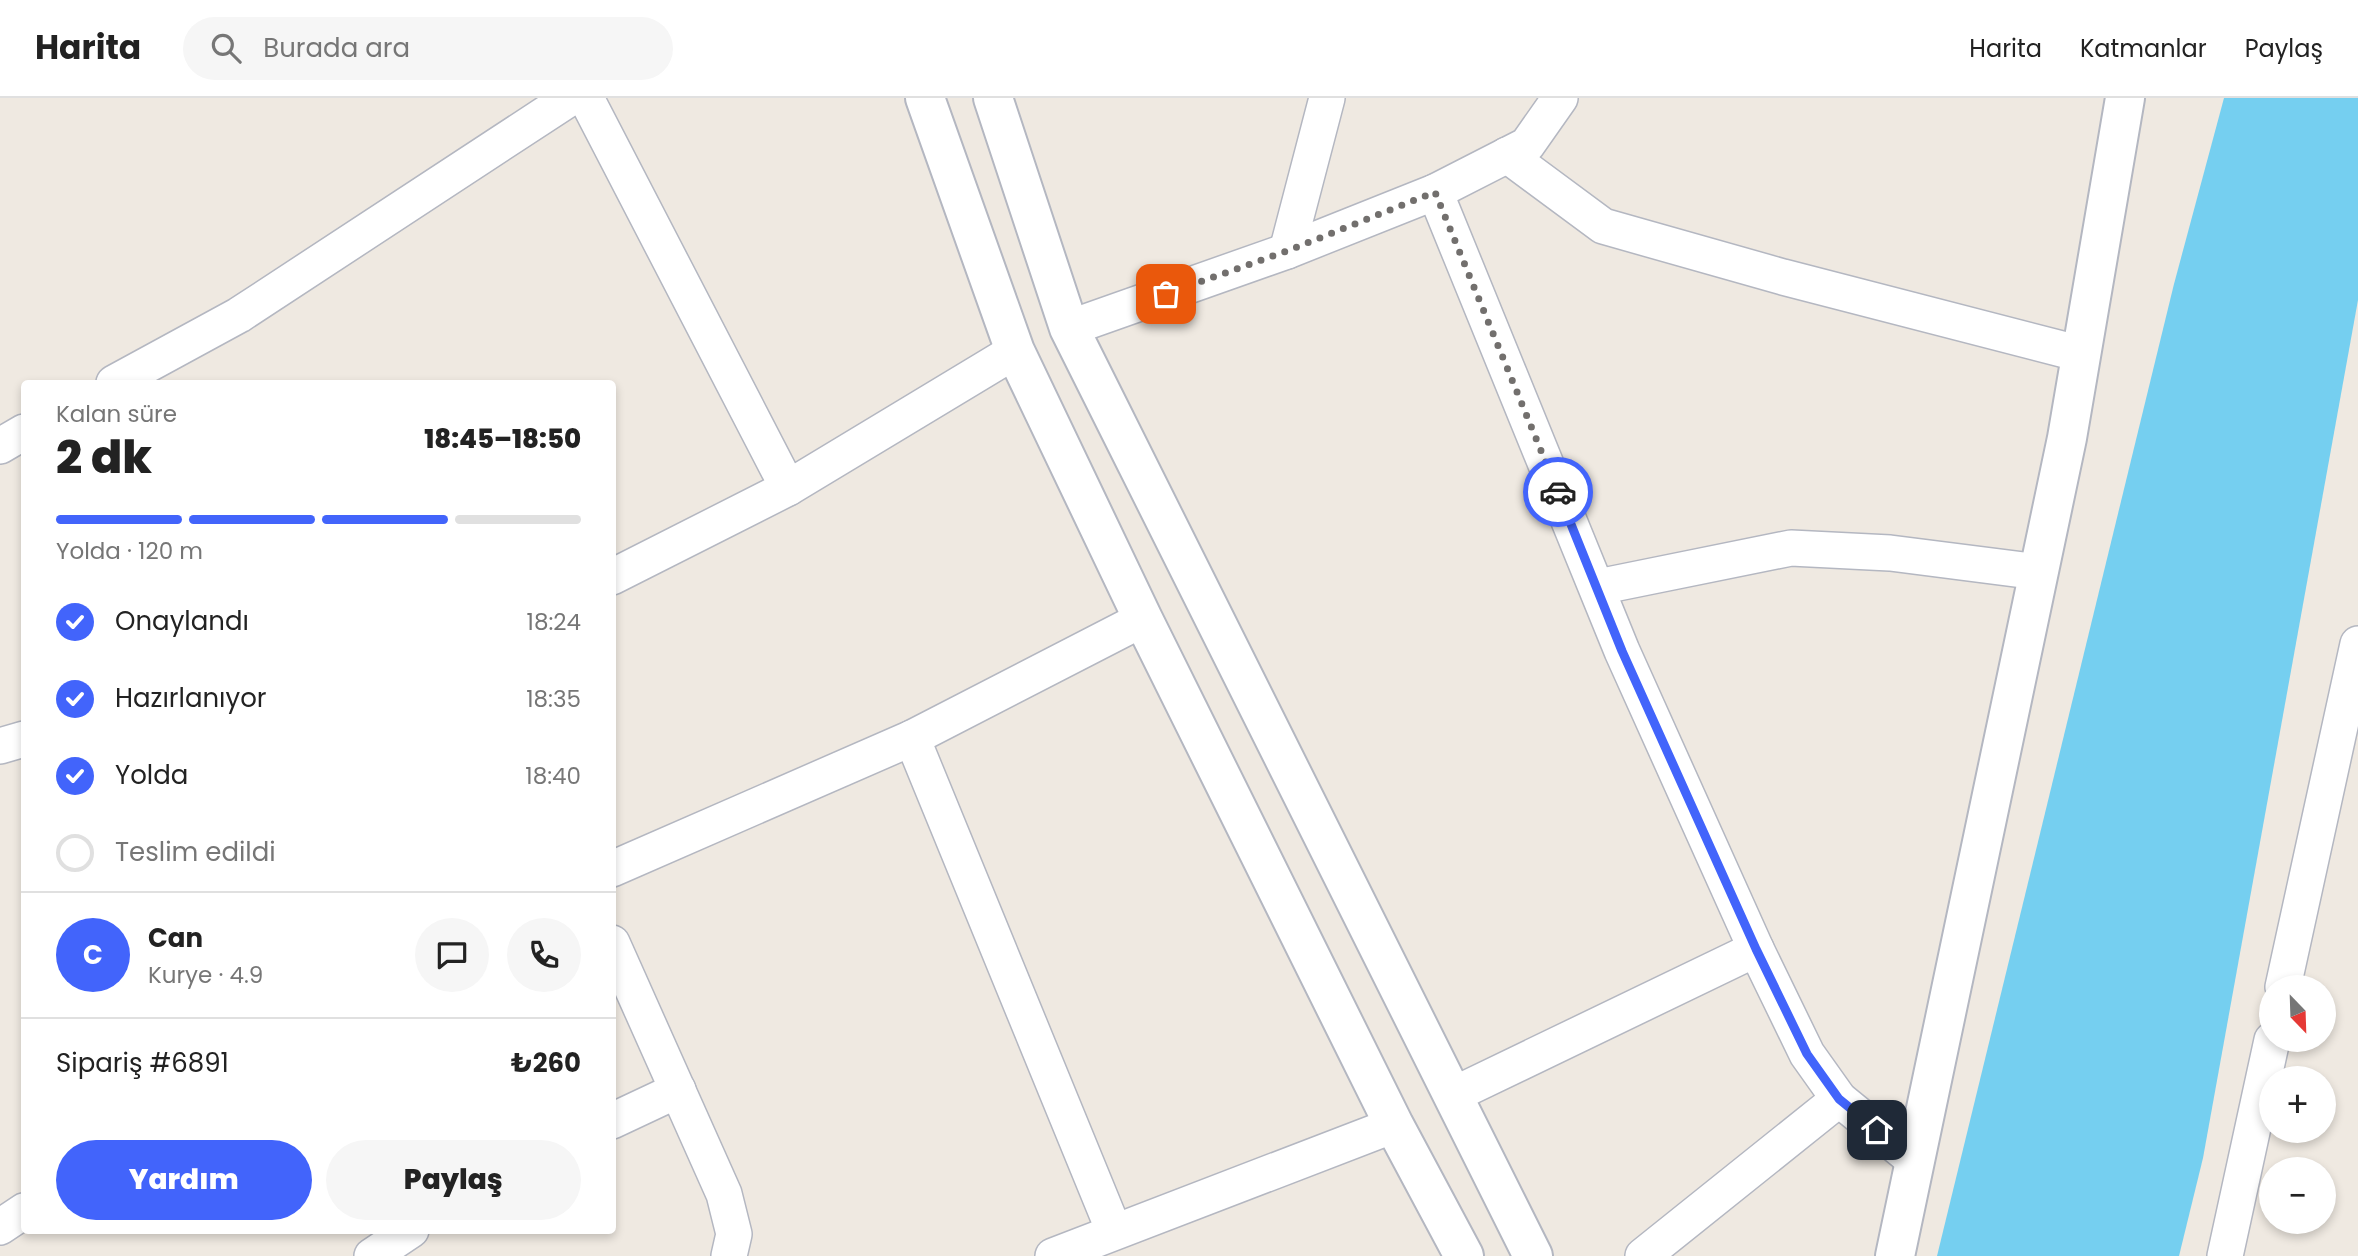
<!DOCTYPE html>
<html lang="tr">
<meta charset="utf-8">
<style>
body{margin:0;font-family:Poppins,sans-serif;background:#f6f6f6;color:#222;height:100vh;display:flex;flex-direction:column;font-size:26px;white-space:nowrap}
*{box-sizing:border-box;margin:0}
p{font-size:23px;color:#767676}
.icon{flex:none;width:38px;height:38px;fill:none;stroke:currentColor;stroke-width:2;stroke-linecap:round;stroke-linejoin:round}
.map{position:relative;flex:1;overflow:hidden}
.details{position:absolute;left:21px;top:282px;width:595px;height:854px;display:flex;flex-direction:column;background:#fff;border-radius:7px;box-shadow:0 4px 10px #0003}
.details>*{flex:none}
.needle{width:46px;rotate:157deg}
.fabs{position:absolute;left:2259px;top:877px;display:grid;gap:14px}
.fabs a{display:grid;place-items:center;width:77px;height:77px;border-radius:50%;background:#fff;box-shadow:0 4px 10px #0003;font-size:35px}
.pin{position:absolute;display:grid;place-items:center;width:60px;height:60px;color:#fff;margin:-30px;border-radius:14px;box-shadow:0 4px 10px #0006}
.courier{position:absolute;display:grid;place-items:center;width:70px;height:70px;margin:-35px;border:5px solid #4264fb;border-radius:50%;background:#fff;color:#222;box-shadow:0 2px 9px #0007}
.overview em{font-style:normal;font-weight:800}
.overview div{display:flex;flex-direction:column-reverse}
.overview{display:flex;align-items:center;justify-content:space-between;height:119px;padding:0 35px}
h1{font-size:46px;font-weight:800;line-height:52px}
.bar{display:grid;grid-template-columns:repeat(4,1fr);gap:10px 7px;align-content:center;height:84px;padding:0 35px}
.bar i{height:9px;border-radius:5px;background:#e0e0e0}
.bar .selected{background:#4264fb}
.bar p{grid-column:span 4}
.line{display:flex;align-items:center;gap:18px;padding:0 35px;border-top:2px solid #e0e0e0}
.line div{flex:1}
.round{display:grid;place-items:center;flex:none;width:74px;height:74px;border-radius:37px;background:#f6f6f6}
ol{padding:0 35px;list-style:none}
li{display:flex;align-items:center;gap:21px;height:77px}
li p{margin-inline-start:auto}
li .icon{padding:7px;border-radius:50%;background:#4264fb;color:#fff;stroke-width:4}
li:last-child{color:#767676}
li i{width:38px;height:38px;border:4px solid #e0e0e0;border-radius:50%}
.button{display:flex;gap:14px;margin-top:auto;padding:14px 35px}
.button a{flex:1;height:80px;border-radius:42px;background:#4264fb;color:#fff;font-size:28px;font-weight:800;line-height:80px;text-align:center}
.button a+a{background:#f6f6f6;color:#222}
header{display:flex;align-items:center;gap:42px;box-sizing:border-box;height:98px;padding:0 35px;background:#fff;border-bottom:2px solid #e0e0e0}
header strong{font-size:33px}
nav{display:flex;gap:38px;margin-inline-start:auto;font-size:24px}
.search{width:490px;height:63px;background:#f6f6f6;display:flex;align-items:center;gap:18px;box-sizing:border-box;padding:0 24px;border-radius:38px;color:#767676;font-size:26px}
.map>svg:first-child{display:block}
</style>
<header>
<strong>Harita</strong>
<div class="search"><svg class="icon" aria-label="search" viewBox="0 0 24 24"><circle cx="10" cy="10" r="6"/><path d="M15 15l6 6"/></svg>Burada ara</div>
<nav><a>Harita</a><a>Katmanlar</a><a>Paylaş</a></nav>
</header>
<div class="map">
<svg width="2358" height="1158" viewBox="0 0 2358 1158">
<rect width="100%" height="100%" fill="#efe9e1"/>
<!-- water -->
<polygon fill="#75cff0" points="2224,0 2358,0 2358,202 2203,1060 2179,1158 1937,1158 2174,186"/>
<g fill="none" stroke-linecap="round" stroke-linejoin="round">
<!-- minor casing -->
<g stroke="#b4b7c1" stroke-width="38">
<g id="minor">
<polyline points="586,0 788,390"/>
<polyline points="1507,57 1603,128 1783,179 2081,256"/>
<polyline points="1435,94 1622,553 1756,851 1807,956 1839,1001 1915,1063"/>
<polyline points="1287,153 1327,0"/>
<polyline points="1069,230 1287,153 1435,94 1527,47 1560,0"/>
<polyline points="114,285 239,217 570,0"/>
<polyline points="0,348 24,334"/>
<polyline points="612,479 788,390 1015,253"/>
<polyline points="1598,489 1791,450 1890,455 2039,474"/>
<polyline points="912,640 1114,1133"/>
<polyline points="0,648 24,641"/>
<polyline points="612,771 912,640 1143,521"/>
<polyline points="612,845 724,1096 734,1136 729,1158"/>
<polyline points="2283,889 2358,546"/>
<polyline points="1453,997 1756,851"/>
<polyline points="612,1023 678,992"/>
<polyline points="0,1129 24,1113"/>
<polyline points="372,1158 411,1132"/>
<polyline points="1053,1158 1394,1027"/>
<polyline points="1643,1158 1839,1001"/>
<polyline points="2225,1158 2272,942"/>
</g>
</g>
<!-- secondary casing -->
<g stroke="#b4b7c1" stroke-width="42">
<g id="secondary">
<polyline points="925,0 1015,253 1143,521 1394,1027 1464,1158"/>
<polyline points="993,0 1069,230 1533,1158"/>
<polyline points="1895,1158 2067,340 2125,0"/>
</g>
</g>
<!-- minor -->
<use href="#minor" stroke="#fff" stroke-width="35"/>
<!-- secondary -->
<use href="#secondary" stroke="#fff" stroke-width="38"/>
</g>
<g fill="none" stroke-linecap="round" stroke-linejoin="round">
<!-- done -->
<polyline stroke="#726f6d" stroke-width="7" stroke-dasharray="0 12.6" points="1166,196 1287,153 1435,94 1558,394"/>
<!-- route -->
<polyline stroke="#4264fb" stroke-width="9" points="1558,394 1622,553 1756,851 1807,956 1839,1001 1877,1032"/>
</g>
</svg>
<div class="fabs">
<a><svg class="needle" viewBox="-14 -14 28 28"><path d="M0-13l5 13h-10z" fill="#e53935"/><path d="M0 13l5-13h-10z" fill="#767676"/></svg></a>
<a>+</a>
<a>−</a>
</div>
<div class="pin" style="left:1166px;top:196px;background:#ea580c"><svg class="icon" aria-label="bag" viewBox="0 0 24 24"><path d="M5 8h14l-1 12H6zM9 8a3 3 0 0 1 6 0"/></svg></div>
<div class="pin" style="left:1877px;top:1032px;background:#1f2937"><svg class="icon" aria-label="home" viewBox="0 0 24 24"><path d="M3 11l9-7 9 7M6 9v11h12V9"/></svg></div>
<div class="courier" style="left:1558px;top:394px"><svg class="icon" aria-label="car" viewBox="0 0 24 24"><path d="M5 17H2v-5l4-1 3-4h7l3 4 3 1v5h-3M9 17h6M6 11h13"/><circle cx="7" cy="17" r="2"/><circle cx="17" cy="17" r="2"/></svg></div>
<section class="details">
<div class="overview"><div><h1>2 dk</h1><p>Kalan süre</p></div><em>18:45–18:50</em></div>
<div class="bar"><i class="selected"></i><i class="selected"></i><i class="selected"></i><i></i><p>Yolda · 120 m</p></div>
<ol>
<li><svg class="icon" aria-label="check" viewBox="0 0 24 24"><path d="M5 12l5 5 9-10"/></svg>Onaylandı<p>18:24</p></li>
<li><svg class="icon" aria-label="check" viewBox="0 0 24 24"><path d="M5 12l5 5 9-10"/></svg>Hazırlanıyor<p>18:35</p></li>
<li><svg class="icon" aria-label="check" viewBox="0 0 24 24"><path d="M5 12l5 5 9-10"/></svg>Yolda<p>18:40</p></li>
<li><i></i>Teslim edildi</li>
</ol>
<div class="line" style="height:126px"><b class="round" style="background:#4264fb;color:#fff">C</b><div><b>Can</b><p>Kurye · 4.9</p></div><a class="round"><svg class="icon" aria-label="chat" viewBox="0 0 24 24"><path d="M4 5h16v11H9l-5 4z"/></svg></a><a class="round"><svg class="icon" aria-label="phone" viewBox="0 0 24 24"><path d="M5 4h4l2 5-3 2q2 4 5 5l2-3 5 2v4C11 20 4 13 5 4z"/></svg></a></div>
<div class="line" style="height:91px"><div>Sipariş #6891</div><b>₺260</b></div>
<div class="button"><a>Yardım</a><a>Paylaş</a></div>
</section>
</div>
